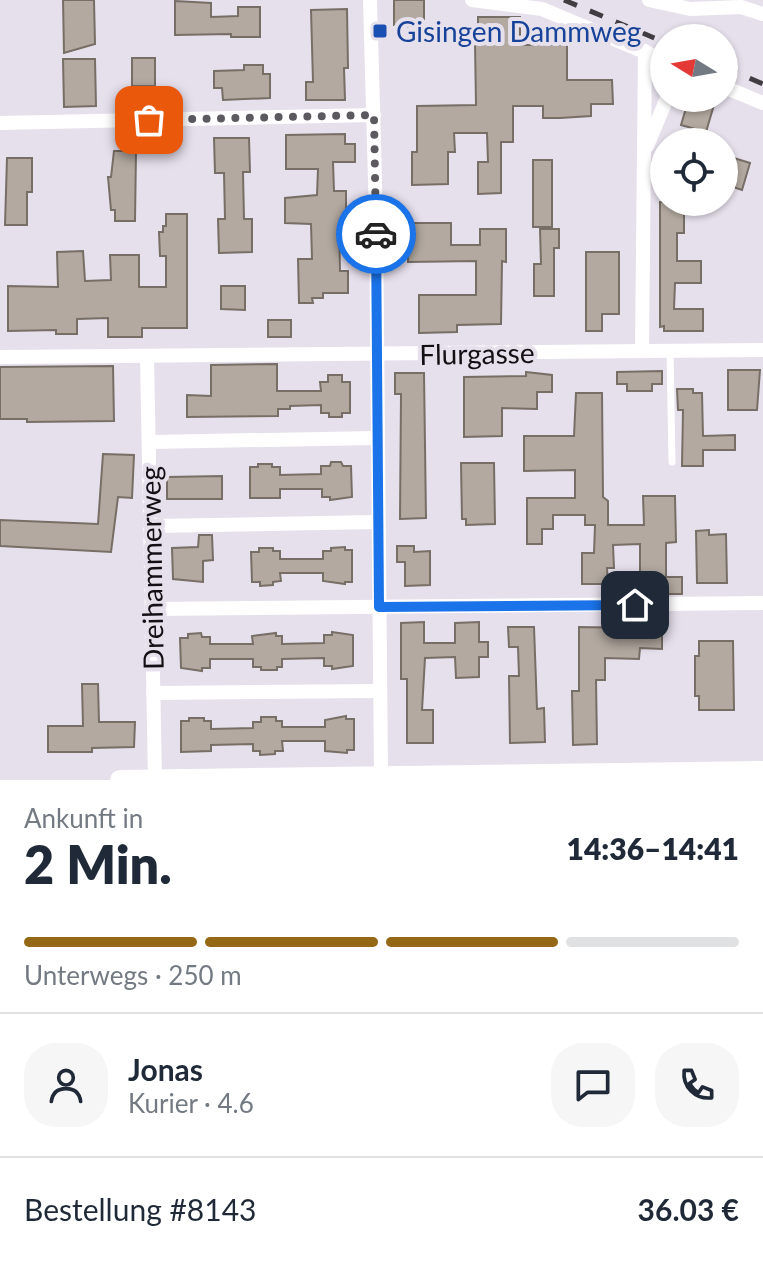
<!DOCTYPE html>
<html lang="de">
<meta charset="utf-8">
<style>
body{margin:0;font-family:Lato,sans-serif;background:#f6f6f7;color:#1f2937;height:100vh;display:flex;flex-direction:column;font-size:30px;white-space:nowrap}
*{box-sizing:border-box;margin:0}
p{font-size:26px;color:#747a83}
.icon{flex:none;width:44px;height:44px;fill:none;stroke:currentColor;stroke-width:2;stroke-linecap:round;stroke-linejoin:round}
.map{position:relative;height:780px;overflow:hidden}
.sheet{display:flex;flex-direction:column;background:#fff;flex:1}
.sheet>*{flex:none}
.needle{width:52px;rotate:281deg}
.tools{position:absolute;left:650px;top:24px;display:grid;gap:16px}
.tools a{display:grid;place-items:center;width:88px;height:88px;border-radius:50%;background:#fff;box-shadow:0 2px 6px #0004;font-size:40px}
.pin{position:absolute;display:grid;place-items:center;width:68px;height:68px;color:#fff;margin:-34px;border-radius:16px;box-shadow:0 4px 12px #0006}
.courier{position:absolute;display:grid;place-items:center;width:80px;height:80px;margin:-40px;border:6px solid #1a73e8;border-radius:50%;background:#fff;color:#222;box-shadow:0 2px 10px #0007}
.summary em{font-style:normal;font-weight:800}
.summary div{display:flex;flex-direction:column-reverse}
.summary{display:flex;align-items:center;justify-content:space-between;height:136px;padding:0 24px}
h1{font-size:52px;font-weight:800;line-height:60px}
.bar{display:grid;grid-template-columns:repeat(4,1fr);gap:12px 8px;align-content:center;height:96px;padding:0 24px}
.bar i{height:10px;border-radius:6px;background:#e0e1e3}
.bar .selected{background:#956816}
.bar p{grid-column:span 4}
.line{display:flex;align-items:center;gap:20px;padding:0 24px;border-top:2px solid #e0e1e3}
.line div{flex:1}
.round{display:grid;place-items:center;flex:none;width:84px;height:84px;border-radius:32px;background:#f6f6f7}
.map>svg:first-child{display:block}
</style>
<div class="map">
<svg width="763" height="780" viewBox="0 0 763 780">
<rect width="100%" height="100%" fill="#e6e0ec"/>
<!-- building -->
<g fill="#b3a9a0" stroke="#776e66" stroke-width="2">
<polygon points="63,0 94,0 95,44 64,53"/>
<polygon points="394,0 424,0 424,33 408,33 408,25 394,25"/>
<polygon points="175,1 211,3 211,17 238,16 238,7 260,7 260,37 231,37 231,34 175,35"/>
<polygon points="347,9 348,68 344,68 345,100 306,100 306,82 313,82 311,10"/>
<polygon points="478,17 520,17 520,45 567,45 567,80 612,80 613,104 591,104 591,116 560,118 543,118 543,106 513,106 513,142 501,142 501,193 478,194 478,162 488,162 487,133 454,133 455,152 448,152 448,184 412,185 412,152 417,152 417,106 476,105 475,44 478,44"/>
<rect x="132" y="58" width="23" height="28"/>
<polygon points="63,59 95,59 96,106 64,107"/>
<polygon points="244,65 263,65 263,74 270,74 270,98 223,100 222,88 214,88 214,71 244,70"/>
<polygon points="689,98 716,98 706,132 681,125"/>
<polygon points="345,134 345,144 355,144 355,162 333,162 334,191 346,191 346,223 339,223 340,271 348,271 348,293 323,293 323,298 312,298 313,303 299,303 298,259 312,259 311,224 285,223 285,198 317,195 318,169 286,169 286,135"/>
<polygon points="214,138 249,138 250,172 243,172 244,219 252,219 252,252 219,253 218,219 225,219 224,173 215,173"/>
<polygon points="114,151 136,151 135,221 115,221 115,210 111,210 108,177 111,177"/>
<polygon points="724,155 750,163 742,190 724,184"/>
<polygon points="7,158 32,158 32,192 27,192 27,225 5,225"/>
<rect x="533" y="160" width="19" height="67"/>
<polygon points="660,202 684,202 684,233 677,233 677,261 701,261 701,283 675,283 674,309 703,309 703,331 664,331 664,326 660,327"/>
<polygon points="166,214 187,214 187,328 142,328 142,337 108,337 108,318 77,319 77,334 56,334 56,330 8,331 8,286 58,287 57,252 83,251 85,281 111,280 110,255 139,255 139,287 166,287 166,256 160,256 159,232 163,232 163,226 166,226"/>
<polygon points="408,223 451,223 451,245 480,245 480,229 506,229 506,262 502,261 501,324 457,325 457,332 419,333 419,295 476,295 476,261 408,262"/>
<polygon points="540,229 559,229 559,248 554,248 554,296 534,296 534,264 541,264"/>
<polygon points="586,252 619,252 619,314 602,314 602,331 586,331"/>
<polygon points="221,286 245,286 245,310 221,309"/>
<rect x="268" y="320" width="23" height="17"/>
<polygon points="277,364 277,391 321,391 320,382 328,382 328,375 342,375 342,382 350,382 350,413 342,413 342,417 329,417 329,413 321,413 321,405 290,406 290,409 278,409 278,416 187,417 187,395 211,396 211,365"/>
<polygon points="113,366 114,421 27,422 27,419 0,419 0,367"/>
<polygon points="728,370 760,370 757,410 728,410"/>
<polygon points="662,371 662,384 652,384 652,391 627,391 627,384 617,384 617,372"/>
<polygon points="526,372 552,375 552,392 537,392 537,409 502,408 502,436 464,437 464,377 526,376"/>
<polygon points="395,373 424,373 426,518 400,519 401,394 395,394"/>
<polygon points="677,389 693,389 693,393 702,393 703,436 735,435 735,450 703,450 703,466 682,466 683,410 678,410"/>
<polygon points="576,393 602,393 603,497 608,501 608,525 644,525 643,496 675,496 676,542 666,543 666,577 682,577 682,594 665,594 665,581 640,581 640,544 613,545 614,568 607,568 608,584 582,584 582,553 594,553 595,525 585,525 585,515 553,515 553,529 542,529 542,544 527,544 527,498 575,498 575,470 524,471 524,436 574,436"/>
<polygon points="103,454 134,455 132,498 118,497 111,552 0,546 0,520 98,524"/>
<polygon points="331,462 341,462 343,466 351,466 352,497 330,500 330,497 322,497 322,489 280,489 280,498 250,498 250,467 258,467 258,464 272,464 272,467 280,467 280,475 321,474 321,466 330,466"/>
<polygon points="461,463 494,463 495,524 466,525 466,519 462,519"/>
<polygon points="222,476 222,499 167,499 167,477"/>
<polygon points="709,530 709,535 726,534 727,583 697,583 696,531"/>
<polygon points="199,535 212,535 213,560 203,561 203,582 173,579 172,548 198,547"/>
<polygon points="397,546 414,546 414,552 430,551 430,585 405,586 405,562 397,562"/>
<polygon points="345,547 345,550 352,550 352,582 345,582 345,584 323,581 323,573 280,573 281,581 273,582 273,585 260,586 260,582 252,582 251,552 259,552 259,548 273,548 273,551 280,551 280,559 323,559 323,551 331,551 331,548"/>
<polygon points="424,622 424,643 455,643 455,623 479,622 479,642 488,642 488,657 479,657 479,677 456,678 455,657 425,658 422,710 433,710 433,743 407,743 407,679 401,679 401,623"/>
<polygon points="638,624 662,625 662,649 640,648 639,659 605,658 605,680 596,680 597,744 573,745 572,691 579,691 579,627 638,628"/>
<polygon points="508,627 534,627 537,709 544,708 545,742 510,743 509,676 519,676 518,647 509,647"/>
<polygon points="332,632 353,635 353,666 332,669 332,666 324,666 324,658 282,659 282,667 277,667 277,670 261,670 261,667 253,667 253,659 210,659 210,668 202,668 202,671 181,668 180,638 188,638 188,634 201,633 202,637 210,637 210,644 253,644 252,636 276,633 276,636 282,636 282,644 324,643 324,635 332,635"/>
<polygon points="699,641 733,641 734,710 699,710 699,696 695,696 695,656 699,656"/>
<polygon points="82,684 98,684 99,722 135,722 134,747 92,748 92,752 48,752 48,726 83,726"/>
<polygon points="346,716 346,719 354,719 354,750 347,750 347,753 325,751 325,741 282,741 283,751 275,751 275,754 260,755 260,751 253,751 253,744 211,745 211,751 181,752 181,721 189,721 189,718 204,718 204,721 211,721 211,729 253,728 253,722 261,722 261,717 276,717 276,721 282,721 282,727 325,727 325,720"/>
</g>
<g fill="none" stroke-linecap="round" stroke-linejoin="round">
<!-- lane -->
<polyline stroke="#fff" stroke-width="7" points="670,350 672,462"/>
<!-- street -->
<g stroke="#fff" stroke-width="14">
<polyline points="370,0 376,216 381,775"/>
<polyline points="472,0 542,9 664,60"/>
<polyline points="649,0 690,9 741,7 763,14"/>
<polyline points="724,87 763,103"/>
<polyline points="0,123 374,115"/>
<polyline points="647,146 667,98"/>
<polyline points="642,350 645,51"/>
<polyline points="147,356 155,780"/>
<polyline points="0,357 763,350"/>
<polyline points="150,442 376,438"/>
<polyline points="151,526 377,522"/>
<polyline points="151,609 763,603"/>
<polyline points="153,693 380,691"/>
</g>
<!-- secondary -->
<polyline stroke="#fff" stroke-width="20" points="120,780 763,771"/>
<!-- rail -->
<g stroke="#3f3c42" stroke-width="5" stroke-dasharray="14 14" stroke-linecap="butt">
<polyline points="564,0 664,42"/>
<polyline points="724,67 763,84"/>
</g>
</g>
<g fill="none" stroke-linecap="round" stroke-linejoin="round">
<!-- done -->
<polyline stroke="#5c5960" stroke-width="8" stroke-dasharray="0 14.4" points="149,120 374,115 376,234"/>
<!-- route -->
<polyline stroke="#1a73e8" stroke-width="10" points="376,234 379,607 635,605"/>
</g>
<!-- markers -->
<rect fill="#1a4fb4" stroke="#e6e0ec" stroke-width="3" x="372" y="23" width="16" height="16" rx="4"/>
<g text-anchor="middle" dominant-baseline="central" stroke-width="8" stroke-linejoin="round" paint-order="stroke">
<!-- transit labels -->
<g font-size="28" fill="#164399" stroke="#e6e0ec" text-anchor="start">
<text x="396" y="31">Gisingen Dammweg</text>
</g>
<!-- street labels -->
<g font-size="28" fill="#121014" stroke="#e6e0ec">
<text transform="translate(477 353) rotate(-1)">Flurgasse</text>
<text transform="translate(151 568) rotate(-91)">Dreihammerweg</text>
</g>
</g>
</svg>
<div class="tools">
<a><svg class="needle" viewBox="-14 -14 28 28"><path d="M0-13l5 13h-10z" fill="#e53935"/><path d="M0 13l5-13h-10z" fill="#747a83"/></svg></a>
<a><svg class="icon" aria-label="locate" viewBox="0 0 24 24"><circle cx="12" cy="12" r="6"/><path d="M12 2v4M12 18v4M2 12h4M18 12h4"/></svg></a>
</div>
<div class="pin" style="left:149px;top:120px;background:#ea580c"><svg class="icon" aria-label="bag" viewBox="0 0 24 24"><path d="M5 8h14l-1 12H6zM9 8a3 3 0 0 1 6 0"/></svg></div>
<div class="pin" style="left:635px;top:605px;background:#1f2937"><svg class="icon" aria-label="home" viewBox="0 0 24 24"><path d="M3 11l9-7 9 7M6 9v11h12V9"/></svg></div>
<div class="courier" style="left:376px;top:234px"><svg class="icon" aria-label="car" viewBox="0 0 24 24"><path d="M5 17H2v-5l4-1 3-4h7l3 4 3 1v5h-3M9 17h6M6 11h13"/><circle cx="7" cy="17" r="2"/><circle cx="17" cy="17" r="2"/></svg></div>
</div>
<section class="sheet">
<div class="summary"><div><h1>2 Min.</h1><p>Ankunft in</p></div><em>14:36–14:41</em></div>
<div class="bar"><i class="selected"></i><i class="selected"></i><i class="selected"></i><i></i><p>Unterwegs · 250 m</p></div>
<div class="line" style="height:144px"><a class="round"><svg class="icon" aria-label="person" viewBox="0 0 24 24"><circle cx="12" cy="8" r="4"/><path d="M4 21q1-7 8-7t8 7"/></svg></a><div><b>Jonas</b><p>Kurier · 4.6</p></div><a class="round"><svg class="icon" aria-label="chat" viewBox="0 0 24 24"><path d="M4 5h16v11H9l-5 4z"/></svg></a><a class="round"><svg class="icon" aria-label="phone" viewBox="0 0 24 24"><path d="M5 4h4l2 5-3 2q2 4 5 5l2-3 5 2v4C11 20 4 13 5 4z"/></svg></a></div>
<div class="line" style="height:104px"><div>Bestellung #8143</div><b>36.03 €</b></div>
</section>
